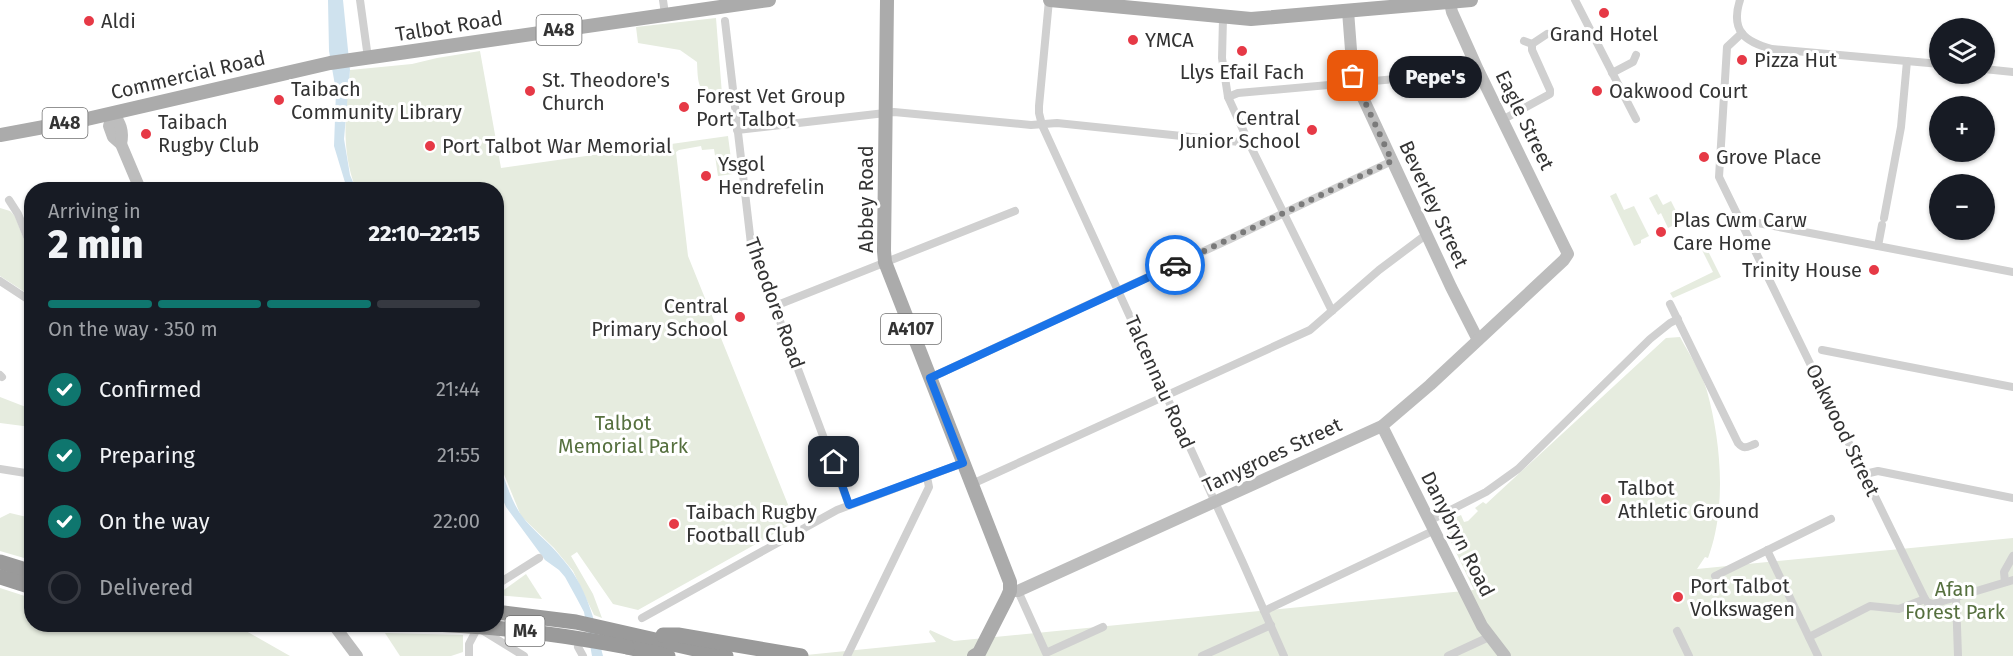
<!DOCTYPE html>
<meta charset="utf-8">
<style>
body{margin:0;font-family:"Fira Sans",sans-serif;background:#242831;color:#f1f3f6;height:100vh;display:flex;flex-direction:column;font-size:22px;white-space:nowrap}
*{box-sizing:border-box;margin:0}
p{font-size:20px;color:#9ea1a6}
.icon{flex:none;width:33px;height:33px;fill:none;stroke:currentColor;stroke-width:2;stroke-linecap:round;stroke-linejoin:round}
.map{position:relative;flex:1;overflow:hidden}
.drawer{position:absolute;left:24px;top:182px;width:480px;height:450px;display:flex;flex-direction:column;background:#171b24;border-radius:24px;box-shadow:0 2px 4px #0004}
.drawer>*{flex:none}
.fabs{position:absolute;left:1929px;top:18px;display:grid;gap:12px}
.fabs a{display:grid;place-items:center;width:66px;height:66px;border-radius:50%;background:#171b24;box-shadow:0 2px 4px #0004;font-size:30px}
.pin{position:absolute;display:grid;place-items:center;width:51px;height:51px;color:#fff;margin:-26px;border-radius:12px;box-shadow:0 3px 9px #0006}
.courier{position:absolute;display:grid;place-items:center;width:60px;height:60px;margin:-30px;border:4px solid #1a73e8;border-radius:50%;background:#fff;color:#222;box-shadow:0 2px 8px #0007}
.bubble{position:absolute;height:42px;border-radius:21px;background:#171b24;box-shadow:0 2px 4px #0004;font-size:20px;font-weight:800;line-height:42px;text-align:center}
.overview em{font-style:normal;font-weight:800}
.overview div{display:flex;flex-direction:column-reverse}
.overview{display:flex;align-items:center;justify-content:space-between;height:102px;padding:0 24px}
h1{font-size:39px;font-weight:800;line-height:45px}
.bar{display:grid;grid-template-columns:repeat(4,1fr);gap:9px 6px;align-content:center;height:72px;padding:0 24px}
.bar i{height:8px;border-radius:4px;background:#363941}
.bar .current{background:#0f766e}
.bar p{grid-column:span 4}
ol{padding:0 24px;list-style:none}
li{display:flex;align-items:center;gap:18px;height:66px}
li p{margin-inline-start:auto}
li .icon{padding:6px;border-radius:50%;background:#0f766e;color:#fff;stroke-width:4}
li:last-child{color:#9ea1a6}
li i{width:33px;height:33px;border:3px solid #363941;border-radius:50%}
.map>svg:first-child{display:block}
</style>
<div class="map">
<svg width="2013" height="656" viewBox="0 0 2013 656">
<rect width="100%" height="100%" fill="#fff"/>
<!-- green -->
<g fill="#e6ecdf">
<path d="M716,18l6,76c-25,4 -24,-12 -25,-32l-17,-12 -42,-7 -2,-16z"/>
<path d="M480,51l21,117 227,-32 5,38 -15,2 -4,-27 -12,1 -1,-4 -22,4 -3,2 12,104 107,266 -157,88 -25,-6 -36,-52 -6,4 22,38 9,24 -8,-3 -21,-44 -19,-23 -33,-32 -24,-59 -1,-268h-140c-16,-41 -10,-77 -6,-119l62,-6 25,-6z"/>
<polygon points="1616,193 1624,210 1634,206 1649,236 1641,240 1641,243 1634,246 1610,196"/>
<polygon points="1657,194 1663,205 1671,201 1679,217 1679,223 1673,228 1672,226 1668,228 1661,213 1658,215 1649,198"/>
<polygon points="0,208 10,211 15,216 31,258 31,296 0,276"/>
<polygon points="1705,245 1721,277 1673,298 1670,293 1713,272 1701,248"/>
<path d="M1680,337c9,17 22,36 27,54 14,51 20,116 1,167l-3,-1 -8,12 316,-31v118h-1217l140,-14 -7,-10 1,-2 24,11 520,-51 -30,-63 3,-2 -1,-3 15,-7 3,7 4,-1 10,-10 -3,-3 8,-6 3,2 180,-166z"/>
<polygon points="0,397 31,409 31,427 0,423"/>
<polygon points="10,513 31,518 31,560 0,551 0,518"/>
<polygon points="526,574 542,599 497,595"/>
<polygon points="0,588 31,598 32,624 130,624 180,630 246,631 290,656 0,656"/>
<polygon points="385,633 463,635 463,652 451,656 400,656"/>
</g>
<!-- water -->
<g fill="#cfe2ee">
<polygon points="328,0 343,0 350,70 344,139 350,175 356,189 347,189 334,146 336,91 329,51"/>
<path d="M496,457c8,18 14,43 26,59 11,15 27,26 38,40 27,30 34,62 43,100h-11l-8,-44 -8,-15 -11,-20 -6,-7 -14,-10 -39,-53 -9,-21z"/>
</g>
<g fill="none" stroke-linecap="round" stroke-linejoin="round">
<!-- street -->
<g stroke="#d0d0d0" stroke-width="8">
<polyline points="360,0 368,58"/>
<polyline points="663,0 665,14"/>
<polyline points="1049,0 1039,106 1039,113 1042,125 1243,563 1284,656"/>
<polyline points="1575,0 1636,119"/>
<path d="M1740,0c-10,31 5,42 32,49l168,15"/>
<polyline points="1223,18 1222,58 1228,97 1249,143 1332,311"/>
<polyline points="725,21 751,244 849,505"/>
<polyline points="1742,33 1727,47 1719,177 1925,599 1927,602 1933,604 2013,580"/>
<polyline points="1524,41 1532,44"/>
<polyline points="1984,69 2013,72"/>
<polyline points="1612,73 1633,62 1636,55"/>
<polyline points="1228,97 1238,93 1474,72 1478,70"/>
<polyline points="1502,120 1550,94 1550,90 1532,50 1532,44 1547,34"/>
<polyline points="737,130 894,112 1031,125 1057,123 1249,143"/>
<polyline points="9,200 18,214 32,249"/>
<polyline points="1884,218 1901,127 1907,61"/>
<polyline points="1758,223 2013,272"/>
<polyline points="1878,246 1882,225"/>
<polyline points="0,281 32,302"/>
<path d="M1670,304l68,139c6,7 9,4 17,1"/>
<polyline points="775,306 1015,211"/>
<polyline points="1822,350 2013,387"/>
<polyline points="0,375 2,377"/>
<polyline points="930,378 1230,239 1392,161"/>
<polyline points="0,469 32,474"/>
<polyline points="1865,474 1878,471 2013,498"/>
<polyline points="972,484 1310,330 1379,270 1427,234"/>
<polyline points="1429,521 1486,492 1518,469 1650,339 1670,323 1678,319"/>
<polyline points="1767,550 1818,656"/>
<polyline points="1715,576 1831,519"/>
<polyline points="2005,582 2004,572 2013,556"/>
<polyline points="496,585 539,558"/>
<polyline points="1018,591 1046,653 1103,627"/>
<polyline points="1956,597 1958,656"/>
<polyline points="1264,611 1435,530"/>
<polyline points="642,618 837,510 963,463"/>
<polyline points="482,630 524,656"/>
<polyline points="1677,631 1689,656"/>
<polyline points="1809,637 1870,606 1899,609 1925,599"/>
<polyline points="578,647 583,656"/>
<polyline points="469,656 469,644 478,627"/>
<polyline points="847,656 929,487 927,477"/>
<polyline points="1202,656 1271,625"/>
<polyline points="1448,656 1489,637"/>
</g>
<!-- secondary -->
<g stroke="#bdbdbd" stroke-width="12">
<polyline points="1348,11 1353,76 1356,83 1451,287 1478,340"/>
<polyline points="113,113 109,126 113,137 121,144 140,189"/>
<path d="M113,113c7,10 11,18 8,31"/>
<polyline points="1382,426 1482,626 1505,656"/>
<polyline points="1010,591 1018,591 1382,426 1430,385 1564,260 1568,254 1565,248 1478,70 1452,12 1450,3"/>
<polyline points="333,624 357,656"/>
</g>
<!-- primary -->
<g stroke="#ababab" stroke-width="14">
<polyline points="887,0 884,251 885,262 1010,582 1010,591 1007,598 979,653 974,656"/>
<polyline points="1050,0 1251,19 1471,0"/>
<polyline points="0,135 87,119 330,63 769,0"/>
</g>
<!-- highway -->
<g stroke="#9a9a9a" stroke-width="15">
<polyline points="0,562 32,572"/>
<polyline points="0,577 32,587"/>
<polyline points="496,612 576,622 726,656"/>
<polyline points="663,635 678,635 801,656"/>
<polyline points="627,647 668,656"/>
</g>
<!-- highway-bridge -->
<path stroke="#9a9a9a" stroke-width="15" d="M421,624c70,1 138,10 206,23"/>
</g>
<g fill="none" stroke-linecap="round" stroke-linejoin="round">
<!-- done -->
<polyline stroke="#7a7a7a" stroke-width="6" stroke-dasharray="0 10.8" points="1175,265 1392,161 1353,76"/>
<!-- route -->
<polyline stroke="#1a73e8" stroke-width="8" points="834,462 849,505 963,463 930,378 1175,265"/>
</g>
<!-- markers -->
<g fill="#e63946" stroke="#fff" stroke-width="2">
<circle cx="1604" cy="13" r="6"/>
<circle cx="89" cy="21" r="6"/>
<circle cx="1133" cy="40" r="6"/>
<circle cx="1242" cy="51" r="6"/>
<circle cx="1742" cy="60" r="6"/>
<circle cx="530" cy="91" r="6"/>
<circle cx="1597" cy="91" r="6"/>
<circle cx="279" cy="100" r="6"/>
<circle cx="684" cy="107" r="6"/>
<circle cx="1312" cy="130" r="6"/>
<circle cx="146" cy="134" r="6"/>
<circle cx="430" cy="146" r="6"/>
<circle cx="1704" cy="157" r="6"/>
<circle cx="706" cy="176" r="6"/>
<circle cx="1661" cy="232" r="6"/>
<circle cx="1874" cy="270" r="6"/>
<circle cx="740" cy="317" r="6"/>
<circle cx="1606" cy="499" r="6"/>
<circle cx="674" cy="524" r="6"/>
<circle cx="1678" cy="597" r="6"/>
</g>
<g text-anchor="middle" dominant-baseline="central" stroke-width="6" stroke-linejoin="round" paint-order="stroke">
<!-- shield labels -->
<g fill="#fff" stroke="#707070" stroke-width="1.5">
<rect x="536.5" y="15" width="45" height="30" rx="4.5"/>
<rect x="42.5" y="108" width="45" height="30" rx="4.5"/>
<rect x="881" y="314" width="60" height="30" rx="4.5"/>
<rect x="505.5" y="616" width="39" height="30" rx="4.5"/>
</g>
<g font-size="18" font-weight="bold" fill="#333">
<text x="559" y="30">A48</text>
<text x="65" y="123">A48</text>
<text x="911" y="329">A4107</text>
<text x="525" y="631">M4</text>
</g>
<!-- poi labels -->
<g font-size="20" fill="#333" stroke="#fff" text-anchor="start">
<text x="101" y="21">Aldi</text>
<text x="1604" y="34" text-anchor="middle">Grand Hotel</text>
<text x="1145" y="40">YMCA</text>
<text x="1754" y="60">Pizza Hut</text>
<text x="1242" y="72" text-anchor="middle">Llys Efail Fach</text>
<text x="542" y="80">St. Theodore's<tspan x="542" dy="23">Church</tspan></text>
<text x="291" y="89">Taibach<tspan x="291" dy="23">Community Library</tspan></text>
<text x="1609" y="91">Oakwood Court</text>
<text x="696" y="96">Forest Vet Group<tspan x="696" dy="23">Port Talbot</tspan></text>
<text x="1300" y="118" text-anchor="end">Central<tspan x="1300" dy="23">Junior School</tspan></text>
<text x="158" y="122">Taibach<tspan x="158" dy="23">Rugby Club</tspan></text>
<text x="442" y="146">Port Talbot War Memorial</text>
<text x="1716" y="157">Grove Place</text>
<text x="718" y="164">Ysgol<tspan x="718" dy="23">Hendrefelin</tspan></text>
<text x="1673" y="220">Plas Cwm Carw<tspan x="1673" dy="23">Care Home</tspan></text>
<text x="1862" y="270" text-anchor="end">Trinity House</text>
<text x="728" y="306" text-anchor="end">Central<tspan x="728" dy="23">Primary School</tspan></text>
<text x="1618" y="488">Talbot<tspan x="1618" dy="23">Athletic Ground</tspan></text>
<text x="686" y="512">Taibach Rugby<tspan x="686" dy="23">Football Club</tspan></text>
<text x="1690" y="586">Port Talbot<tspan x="1690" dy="23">Volkswagen</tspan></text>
</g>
<!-- street labels -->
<g font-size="20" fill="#333" stroke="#fff">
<text transform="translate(449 26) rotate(-9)">Talbot Road</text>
<text transform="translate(188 75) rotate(-13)">Commercial Road</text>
<text transform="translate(1525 120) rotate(64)">Eagle Street</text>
<text transform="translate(866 199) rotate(-90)">Abbey Road</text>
<text transform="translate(1434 204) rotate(65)">Beverley Street</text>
<text transform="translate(775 303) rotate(70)">Theodore Road</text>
<text transform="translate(1160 382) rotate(66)">Talcennau Road</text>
<text transform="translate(1843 430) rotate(64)">Oakwood Street</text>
<text transform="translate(1272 455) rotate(-25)">Tanygroes Street</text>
<text transform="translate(1458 534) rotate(63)">Danybryn Road</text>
</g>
<!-- park labels -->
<g font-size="20" fill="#56703f" stroke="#fff">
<text x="623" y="423">Talbot<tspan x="623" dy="23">Memorial Park</tspan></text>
<text x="1955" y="589">Afan<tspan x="1955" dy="23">Forest Park</tspan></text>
</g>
</g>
</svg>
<div class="fabs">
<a><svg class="icon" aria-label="layers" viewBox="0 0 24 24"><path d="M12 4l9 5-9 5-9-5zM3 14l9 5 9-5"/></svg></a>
<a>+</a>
<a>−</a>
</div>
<div class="pin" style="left:1353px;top:76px;background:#ea580c"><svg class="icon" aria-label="bag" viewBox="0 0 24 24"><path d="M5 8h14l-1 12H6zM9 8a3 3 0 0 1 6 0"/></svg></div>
<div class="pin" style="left:834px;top:462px;background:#1f2937"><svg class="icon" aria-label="home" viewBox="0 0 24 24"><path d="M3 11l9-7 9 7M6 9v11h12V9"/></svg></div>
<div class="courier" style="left:1175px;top:265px"><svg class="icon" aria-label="car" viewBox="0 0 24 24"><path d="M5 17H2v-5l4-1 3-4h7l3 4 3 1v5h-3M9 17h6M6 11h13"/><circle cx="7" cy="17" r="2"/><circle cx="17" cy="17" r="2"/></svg></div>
<div class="bubble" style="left:1389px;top:56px;width:93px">Pepe's</div>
<section class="drawer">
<div class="overview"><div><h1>2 min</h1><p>Arriving in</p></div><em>22:10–22:15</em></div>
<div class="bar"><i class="current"></i><i class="current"></i><i class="current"></i><i></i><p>On the way · 350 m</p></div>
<ol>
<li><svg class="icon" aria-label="check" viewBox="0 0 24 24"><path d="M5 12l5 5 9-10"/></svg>Confirmed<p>21:44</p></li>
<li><svg class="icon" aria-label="check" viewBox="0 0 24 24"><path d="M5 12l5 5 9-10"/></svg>Preparing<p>21:55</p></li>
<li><svg class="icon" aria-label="check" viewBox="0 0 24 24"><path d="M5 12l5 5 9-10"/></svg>On the way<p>22:00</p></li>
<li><i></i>Delivered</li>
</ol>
</section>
</div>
